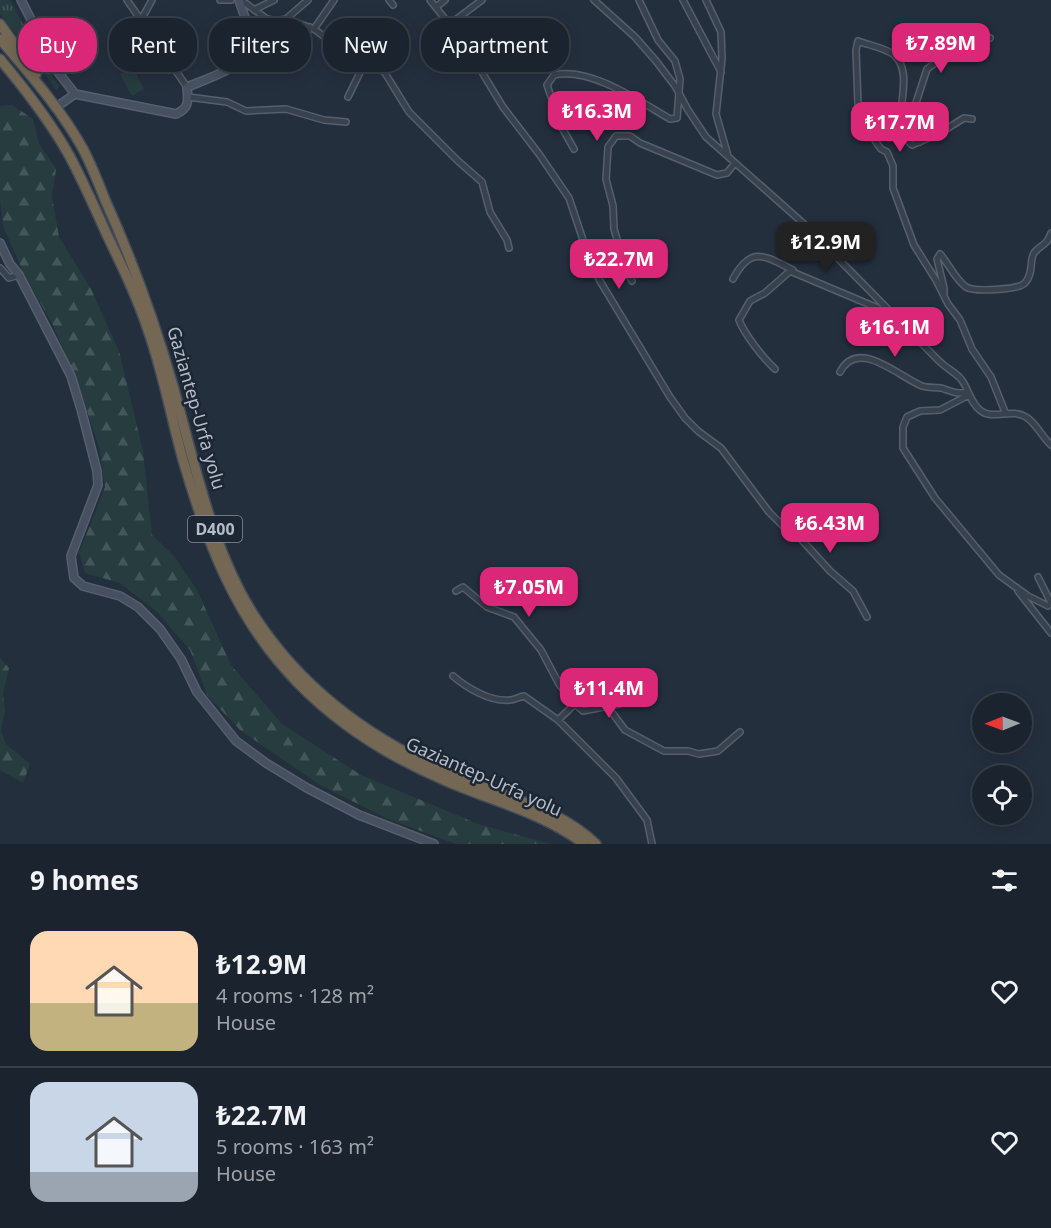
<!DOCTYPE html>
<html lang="en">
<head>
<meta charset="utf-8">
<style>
	:root { --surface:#1b232e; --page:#242b36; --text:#f1f3f6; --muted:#a0a4aa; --line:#39404a; --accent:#db2777 }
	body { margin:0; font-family:"Noto Sans",sans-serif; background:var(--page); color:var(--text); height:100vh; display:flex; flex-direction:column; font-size:22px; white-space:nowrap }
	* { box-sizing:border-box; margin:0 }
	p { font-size:20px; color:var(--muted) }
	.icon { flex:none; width:33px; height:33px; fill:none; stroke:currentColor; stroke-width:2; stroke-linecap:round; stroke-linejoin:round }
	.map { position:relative; height:844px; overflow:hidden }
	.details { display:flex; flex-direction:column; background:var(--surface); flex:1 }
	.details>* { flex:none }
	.top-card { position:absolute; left:18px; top:18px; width:600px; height:54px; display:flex; gap:12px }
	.needle { width:39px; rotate:269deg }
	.controls { position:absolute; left:972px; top:693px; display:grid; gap:12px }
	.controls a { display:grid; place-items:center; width:60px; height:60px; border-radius:50%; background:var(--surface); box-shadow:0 3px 15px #0003,0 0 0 2px var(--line); font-size:30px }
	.price { position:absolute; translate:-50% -51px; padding:0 14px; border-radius:12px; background:var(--accent); color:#fff; font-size:20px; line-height:39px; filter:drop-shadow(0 2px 3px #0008) }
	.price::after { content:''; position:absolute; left:50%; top:36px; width:18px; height:14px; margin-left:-9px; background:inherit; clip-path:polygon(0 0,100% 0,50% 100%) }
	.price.active { background:#222; color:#fff }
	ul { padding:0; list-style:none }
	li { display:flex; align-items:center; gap:18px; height:150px; padding:0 30px }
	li+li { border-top:2px solid var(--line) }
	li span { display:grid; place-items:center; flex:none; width:168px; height:120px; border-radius:18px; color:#555 }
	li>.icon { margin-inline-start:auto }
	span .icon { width:72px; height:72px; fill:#fffc; stroke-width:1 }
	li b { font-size:26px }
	h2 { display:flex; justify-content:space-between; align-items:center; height:72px; padding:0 30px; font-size:26px }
	.tag { padding:0 21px; border-radius:24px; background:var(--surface); box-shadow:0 3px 15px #0003,0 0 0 2px var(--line); font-size:21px; line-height:54px }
	.tag.active { background:var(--accent); color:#fff }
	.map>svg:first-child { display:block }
</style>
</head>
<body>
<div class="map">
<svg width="1051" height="844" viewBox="0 0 1051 844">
	<defs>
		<pattern id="grass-tufts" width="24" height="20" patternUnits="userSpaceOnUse" patternTransform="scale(1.5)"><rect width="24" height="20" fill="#263c3f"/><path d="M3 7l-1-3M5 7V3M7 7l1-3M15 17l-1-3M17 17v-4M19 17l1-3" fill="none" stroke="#435659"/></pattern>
		<pattern id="forest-firs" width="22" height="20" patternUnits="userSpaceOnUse" patternTransform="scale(1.5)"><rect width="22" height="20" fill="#263c3f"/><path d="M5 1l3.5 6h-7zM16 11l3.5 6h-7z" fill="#435659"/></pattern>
	</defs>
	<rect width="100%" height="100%" fill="#242f3e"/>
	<path fill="url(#grass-tufts)" d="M0,0H10L39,55L59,87L56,90L33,56L0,14Z"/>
	<path fill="url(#forest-firs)" d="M12,105L33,119L39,144L56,169L52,197L59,237L91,289L119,351L143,451L152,535L175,557L197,590L231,665L282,724L361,775L478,824L550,844H456L388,819L320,785L240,730L207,695L190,650L157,612L120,583L85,573L79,553L105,487L100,451L79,386L52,323L24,274L3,226L0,200V106Z
		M0,658L9,668L3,694L5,711L1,731L6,744L30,764L23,783L0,770Z"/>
	<path fill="#263c3f" d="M133,67L144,89L132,96L120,74Z"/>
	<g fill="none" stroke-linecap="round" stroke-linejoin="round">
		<defs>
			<path id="street" d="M127,0L187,87
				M220,0H231
				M241,0L267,19L276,21L286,19L314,29L338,47L353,52L367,58L385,73L409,112L458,161L482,182L490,212L507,240L509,248
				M389,0L393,5
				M430,0L473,54L477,64L503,107L539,154L569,198L587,252L600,281L670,397L685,418L698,431L721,448L769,512L791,534L800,538L830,571L853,591L867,617
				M594,0L635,37L656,61L675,86L688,110L706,137L804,224L939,361C946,368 955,372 961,379C969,389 970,403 981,411C993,420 1012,408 1026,417C1036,423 1042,437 1051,445
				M683,0L721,72
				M706,0L721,32L722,59L716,114L728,156
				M436,7L445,0
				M254,10L274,0
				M286,19L308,0
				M141,20L152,0
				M450,24L482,0
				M314,29L334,0
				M248,53L264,63H291L310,27
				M264,63L276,21
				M348,97L367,58
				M204,99L188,97L227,102L246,111L286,109L324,120L346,122
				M972,119L964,118L940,133L912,145C908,141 904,138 903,134C894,113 915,73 894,55C886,48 868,45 858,41L856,50L858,104L876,142L881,149L887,152L893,166V188L914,245L936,280L948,304L960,320L972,349L991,377L1005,412
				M920,142L911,130L909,124L927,69L942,58L946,51L941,37L945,33H978L990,38
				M574,149L561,126L547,85L554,75C591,67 639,101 670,119L677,118L680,79L675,61L658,40L639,0
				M0,268L9,278L19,275
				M733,279C751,245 765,256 793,270
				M632,281L626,269L614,229L613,206L606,179L608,147L616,136H630L640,143L717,175L727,173L735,163
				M944,293V288L937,259L940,254C949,264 955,279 966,287C974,292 1018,290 1025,283C1034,273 1029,261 1034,253C1041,244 1046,247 1051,233
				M775,369C763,358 745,335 739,320L750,301L765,293L790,271L892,314
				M840,372C858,337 899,377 922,386C928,388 934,387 941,388C951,391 957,395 968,392
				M969,395L940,410L920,411L907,417L903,427V448L935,498L999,575L1028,596L1048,606L1051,603L1038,577
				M456,591L463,587L487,607L514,617L541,650L559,684L575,704L583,711L620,704L625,696L627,687
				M1018,591L1051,633
				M453,676C467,688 490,702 510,700C514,700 519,697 524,696L558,720
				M575,704L558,720L616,778L647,820L652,844
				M608,707L625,730L664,751H688L699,754L712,752L718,751L740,732"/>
			<path id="secondary" d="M21,0L58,72L75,94
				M55,108L75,94L176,114C190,108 188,100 187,87C204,80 249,66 251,45C252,31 243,14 239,0
				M0,243L10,264L19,275L71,376L81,409L97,471L98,485L71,556L74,578L83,586L120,596L138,607L160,629L181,659L197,692L236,741L266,763L307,788L359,815L434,844"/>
			<path id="highway" d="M0,24L36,74
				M0,39C29,73 61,109 83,149C92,166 99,185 106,202C133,262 155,323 173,386C195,463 212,553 257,620C309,698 387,750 473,783C516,800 562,811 596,844
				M0,59C25,89 50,121 69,155C83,181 95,208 107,235C122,266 137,297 148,330C163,372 171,417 183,460C207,543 236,620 298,683C339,725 390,757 444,780C491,801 542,812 584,844"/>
		</defs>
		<use href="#street" stroke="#565f6c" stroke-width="8"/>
		<use href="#secondary" stroke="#565f6c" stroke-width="10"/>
		<use href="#highway" stroke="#434c59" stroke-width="12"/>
		<use href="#street" stroke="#38414e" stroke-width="5"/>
		<use href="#secondary" stroke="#465061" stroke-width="7"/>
		<use href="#highway" stroke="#746855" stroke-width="9"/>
	</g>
	<g text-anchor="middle" stroke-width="5" stroke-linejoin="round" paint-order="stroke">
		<rect fill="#1d2633" stroke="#878f9c" stroke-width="1.5" x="188" y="516" width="54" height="26" rx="4.5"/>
		<g font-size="16" font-weight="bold" fill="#b4bcc9">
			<text x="215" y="535">D400</text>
		</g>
		<g font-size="18" fill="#b4bcc9" stroke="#1d2633">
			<text transform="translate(196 408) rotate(74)" y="6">Gaziantep-Urfa yolu</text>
			<text transform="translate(484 777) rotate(24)" y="6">Gaziantep-Urfa yolu</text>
		</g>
	</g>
</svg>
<div class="controls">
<a><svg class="needle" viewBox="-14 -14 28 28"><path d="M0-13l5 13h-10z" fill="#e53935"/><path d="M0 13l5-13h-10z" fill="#a0a4aa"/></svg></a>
<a><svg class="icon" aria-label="locate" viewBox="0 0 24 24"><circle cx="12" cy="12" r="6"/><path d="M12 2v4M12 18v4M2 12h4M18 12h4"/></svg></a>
</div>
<b class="price" style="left:941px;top:74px">₺7.89M</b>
<b class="price" style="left:597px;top:142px">₺16.3M</b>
<b class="price" style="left:900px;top:153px">₺17.7M</b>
<b class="price active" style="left:826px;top:273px">₺12.9M</b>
<b class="price" style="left:619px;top:290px">₺22.7M</b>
<b class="price" style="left:895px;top:358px">₺16.1M</b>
<b class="price" style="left:830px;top:554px">₺6.43M</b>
<b class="price" style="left:529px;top:618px">₺7.05M</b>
<b class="price" style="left:609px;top:719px">₺11.4M</b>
<div class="top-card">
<a class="tag active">Buy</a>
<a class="tag">Rent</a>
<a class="tag">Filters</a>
<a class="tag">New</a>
<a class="tag">Apartment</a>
</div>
</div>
<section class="details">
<h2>9 homes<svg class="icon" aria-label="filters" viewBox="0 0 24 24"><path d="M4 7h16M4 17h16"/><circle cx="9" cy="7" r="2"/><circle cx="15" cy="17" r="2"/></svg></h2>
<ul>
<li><span style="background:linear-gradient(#ffd9b3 60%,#c2b280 0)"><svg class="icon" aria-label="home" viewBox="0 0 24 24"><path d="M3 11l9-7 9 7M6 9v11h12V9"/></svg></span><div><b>₺12.9M</b><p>4 rooms · 128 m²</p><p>House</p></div><svg class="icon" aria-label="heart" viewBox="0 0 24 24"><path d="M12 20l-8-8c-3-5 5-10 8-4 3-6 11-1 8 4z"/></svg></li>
<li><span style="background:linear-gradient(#c9d6e8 75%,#9aa5b1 0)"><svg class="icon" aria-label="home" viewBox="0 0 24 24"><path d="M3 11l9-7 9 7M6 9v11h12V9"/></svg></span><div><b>₺22.7M</b><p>5 rooms · 163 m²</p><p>House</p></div><svg class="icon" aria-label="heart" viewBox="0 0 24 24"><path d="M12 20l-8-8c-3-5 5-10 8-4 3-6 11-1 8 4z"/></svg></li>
</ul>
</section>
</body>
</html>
